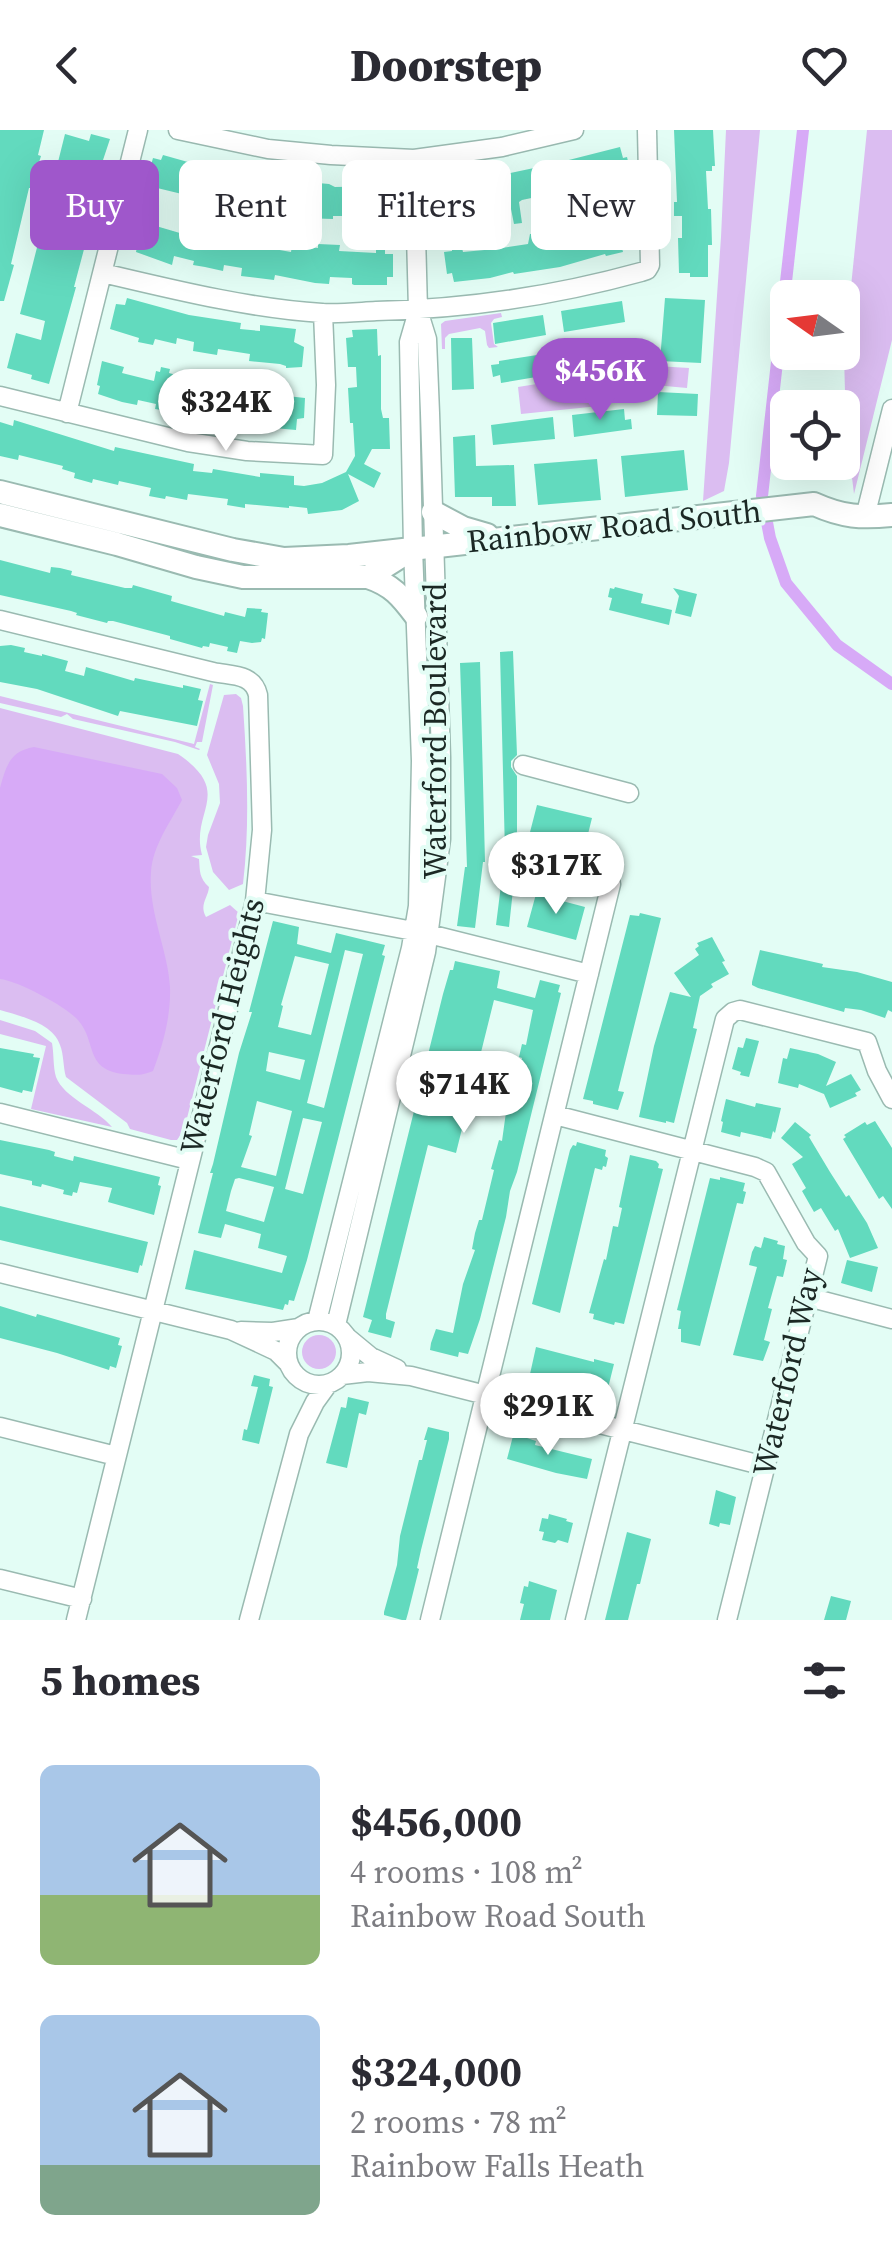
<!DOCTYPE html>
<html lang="en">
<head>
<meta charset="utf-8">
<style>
	:root { --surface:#fff; --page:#f2f2f3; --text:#2b2b33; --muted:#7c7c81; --accent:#9f57cb }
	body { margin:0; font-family:"Source Serif 4",serif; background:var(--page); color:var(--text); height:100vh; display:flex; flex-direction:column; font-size:38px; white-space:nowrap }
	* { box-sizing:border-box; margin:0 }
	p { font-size:32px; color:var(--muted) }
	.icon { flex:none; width:55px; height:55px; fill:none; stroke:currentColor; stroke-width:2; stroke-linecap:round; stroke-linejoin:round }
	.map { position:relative; height:1490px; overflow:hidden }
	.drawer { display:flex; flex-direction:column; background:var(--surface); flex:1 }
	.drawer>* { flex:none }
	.guide { position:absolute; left:30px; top:30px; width:832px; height:90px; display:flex; gap:20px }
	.needle { width:65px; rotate:284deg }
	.buttons { position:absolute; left:770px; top:150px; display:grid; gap:20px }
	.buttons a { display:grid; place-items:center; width:90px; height:90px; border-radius:15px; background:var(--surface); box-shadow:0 10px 40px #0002; font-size:50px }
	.price { position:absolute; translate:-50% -85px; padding:0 22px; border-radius:35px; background:#fff; color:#222; font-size:32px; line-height:65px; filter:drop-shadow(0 2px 5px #0008) }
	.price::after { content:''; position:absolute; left:50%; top:60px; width:30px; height:22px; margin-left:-15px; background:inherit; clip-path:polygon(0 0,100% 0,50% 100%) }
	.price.current { background:var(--accent); color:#fff }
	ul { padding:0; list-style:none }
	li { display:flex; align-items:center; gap:30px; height:250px; padding:0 40px }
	li span { display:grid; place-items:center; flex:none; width:280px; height:200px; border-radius:15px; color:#555 }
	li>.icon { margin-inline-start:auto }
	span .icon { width:120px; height:120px; fill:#fffc; stroke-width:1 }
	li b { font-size:42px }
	h2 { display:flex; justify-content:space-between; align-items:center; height:120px; padding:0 40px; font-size:42px }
	.chip { padding:0 35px; border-radius:15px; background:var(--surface); box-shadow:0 10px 40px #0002; font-size:35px; line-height:90px }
	.chip.current { background:var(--accent); color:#fff }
	header { display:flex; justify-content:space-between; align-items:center; height:130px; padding:0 40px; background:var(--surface); font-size:45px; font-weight:800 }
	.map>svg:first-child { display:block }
</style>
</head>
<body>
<header><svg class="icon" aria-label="back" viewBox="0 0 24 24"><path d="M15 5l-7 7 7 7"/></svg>Doorstep<svg class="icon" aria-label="heart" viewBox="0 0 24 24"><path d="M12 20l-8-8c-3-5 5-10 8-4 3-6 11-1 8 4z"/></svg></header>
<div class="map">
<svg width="892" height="1490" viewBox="0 0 892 1490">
	<rect width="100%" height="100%" fill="#e3fdf5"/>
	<path fill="#dbbdf1" d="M726,0H760L729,333L724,361L703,371L721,107Z
		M867,0H892V210L854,364L846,298L844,225Z
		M501,183L502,187L494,189L491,193L494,214L498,217L489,218L487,215L485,201L480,198L449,204L445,208V219H442L441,194L445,191Z
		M656,236L689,238L687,258L654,255Z
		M593,245V258L599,276L521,284L518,257Z
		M210,554L213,555L202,612H197L195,617L200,619L199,620L175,612L73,589L67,584L61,587L0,573V566L194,614Z
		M236,564L241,568L243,576C247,635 250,695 243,754L229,760L213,742L206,717L208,705L220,673L219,654L207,625L224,565Z
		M0,578L178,624C235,663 190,681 202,725L191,726L199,729C200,741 199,748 209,757C208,768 199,775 206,787L230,775L239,783L184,1000L177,1010H171L130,999L127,993L66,947C63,937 64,925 60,915C53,893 20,886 0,880Z
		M0,890L35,901L52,913C54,924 53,937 56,947C64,968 97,979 112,997L31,979L46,916L0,904Z
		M302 1222a17 17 0 1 1 34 0a17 17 0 1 1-34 0Z"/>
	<path fill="#d7aaf7" d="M34,617L162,644L177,658L182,670C170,693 153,715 151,742C148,782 168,820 170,857C171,886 163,915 153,941C141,946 135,945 123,944C83,939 98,910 76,888C63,875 18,851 0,849V658C6,636 10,621 34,617Z"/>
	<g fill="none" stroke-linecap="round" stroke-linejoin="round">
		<path stroke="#d7aaf7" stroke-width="12" d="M803,0L762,366L770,408L786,453L837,515L892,554"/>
	</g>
	<path fill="#62dabe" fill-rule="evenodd" d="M0,0H44L38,25L41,26L31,58H29L11,134L14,135L4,171H0Z
		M674,0H713L715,36H712V41H706L708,79H711L712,115H708V147H690V143H679L678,108H682V86H674V72H677Z
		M65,4L89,11L91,4L110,9L101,36V40H103L100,59L74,157H76L49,254L31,249L32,245L7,238L16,203L41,210L45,191L20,184L53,55L78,61L82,43L57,36Z
		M620,17L623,28L627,27L632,48L556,66L555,63L522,70L519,72L522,93L514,94L510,74L466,80L467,84L447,87L443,61L449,60L448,53L479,49L481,58L499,56L498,50L506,49V44L534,38L536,47L555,43L553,34Z
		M163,25L195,34L193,42L213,47L215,38L245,44L244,49L298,51L297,58L317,60L318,53L329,54L335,57L384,56V63L390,64V87H382L381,93L372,92V86H333V89L302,88L298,89V93L288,92L289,88L282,87L283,79L249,74L241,76L187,62L186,65L153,57V54L146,52L153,28L161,30Z
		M624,89L629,112L621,114L623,122L606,126L605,124L560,137L514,144L513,142L490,148L454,152L452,143L447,144L444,122L452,121V119L462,118L463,122L495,119L528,114L530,104L539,103L540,107L547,106L579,100V97L588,95L589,98L598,97Z
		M139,91L190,106L191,102L198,101L212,104L211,108L291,122L292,115L318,118V114L340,115L339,121L376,123V118H385V124H393V147H387V155H354L352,154V148L330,147L329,154L315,153L275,145L274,150L241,146L242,138L224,135L223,141L205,137L193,135L194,131L174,126L172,135L136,122L138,112L134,111Z
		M127,168L189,185L241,193L240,199L260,201V195L296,199L294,212L304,217L302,237L286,238V236L280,234L249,231L250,224L218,219L217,225L193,221L194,212L177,208L176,214L155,209L153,215L138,212L139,208L110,199L116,174L125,175Z
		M665,168L705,170L701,233L660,231Z
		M622,171L625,192L564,202L561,181Z
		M543,185L546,205L495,214L493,193Z
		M377,199L378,226L381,225V279L383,288H389L390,319H372L364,334L381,343L374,358L348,344L359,371L342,380L308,384L307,378L289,376V378L245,374V378L227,375L228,369L188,364L187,370L166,366L165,369L149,366L151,358L119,351L118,355L93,349L92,353L74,348L75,343L62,339L63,336L19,325L18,330L0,326V292L13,296L14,290L114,321L115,317L194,334L193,341L212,343L213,339L260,347V343L294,346V355L304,356L322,353L346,342L355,326L353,293H350L348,258L357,257L356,237H348L346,208L353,207L352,200Z
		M451,208H472L474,259L452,260Z
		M628,211L632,231L571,241L568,220Z
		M550,223L554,244L501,253L500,245L493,247L491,235L499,234V231Z
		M102,231L124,237L122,243L154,251L156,241L160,242L161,237L170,239L169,243L176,245L175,250L204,256L247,258L252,260V265L287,270V266L305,268L304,288L297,289L296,300L274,298L273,301L257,299V296L155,279L156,274L138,270L137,275L122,272L98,264L100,256L97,255Z
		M658,262L698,264L697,286L657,285Z
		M624,279L625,290L631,289L632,299L574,307L572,285Z
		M553,287L555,309L493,315L491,295Z
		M475,305L476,336L514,335L516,376H492V367H455L453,307Z
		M684,320L688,360L625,367L621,326Z
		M597,329L601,370L538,375L534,334Z
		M0,430L50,443L51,437L60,438L72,441L71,445L125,458H132L133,455L172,466L171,471L224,486L225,482L245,487L247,478L262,479L261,482L268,483L265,509L262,508L261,512L252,513L240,511L237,523L227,521L228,517L210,513L209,517L203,516L202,518L170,509V506L113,491H108L107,493L76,485L77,483L71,481L0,465Z
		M615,457L643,464L641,473L672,480L669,495L609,480L612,468L608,467L610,458L614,459Z
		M673,458L697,464L691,487L675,483L679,466Z
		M11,515L25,518L24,522L42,526V524L68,531L65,541L84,546L86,537L134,551L135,548L183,558V555L201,559L198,570L203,571L197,596L120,581L118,586L37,559L0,552V516Z
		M513,521L517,625L511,631V637L517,646V700L516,721L511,729L515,741L509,797L496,795L505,723L500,522Z
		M480,532L485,732H483L475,798L457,796L465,737H467L460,533Z
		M537,675L592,688L584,720L529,706Z
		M536,764L585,777L576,810L527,797Z
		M640,783L661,788L618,961L624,962L618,980L593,974V971L583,969L630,785L639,786Z
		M273,791L299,797L297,814L331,823L336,803L385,815L382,825L385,826L307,1130L294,1171L289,1170L288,1175L285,1174L283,1180L185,1159L194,1120L282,1143L287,1126L258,1118L261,1104L225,1094L221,1108L198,1103L213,1043H210L213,1034L239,923L252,882H249ZM345,820L363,824L324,978L307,973ZM295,826L329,834L311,905L278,897L283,876L281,875ZM269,922L305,930L300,950L266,941ZM257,971L292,981L276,1046L241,1037L252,1006L249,1005ZM303,988L322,992L303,1064L285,1059ZM239,1048L274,1057L264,1092L226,1081L231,1061L235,1049Z
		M712,807L725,831L722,832L729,844L711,854L713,857L700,866L693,898L697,899L674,993L666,991V993L639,987L654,916L670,862L691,867L674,843L699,825L695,819L699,816L697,813Z
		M760,820L823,834L822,837L857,842L892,852V882L888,880L885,888L861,880L845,878L844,882L758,858L752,855V852Z
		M455,831L500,841L497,858L535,868L540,850L560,855L558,862L561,863L517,1042L510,1061L506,1087L480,1189L468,1224L459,1222L458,1227L430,1220L431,1213L436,1199L453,1203L463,1154L475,1120L472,1119L475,1103L479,1090H482L494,1040L491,1039L499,1010L502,1011L507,975L517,950L522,928L519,927L522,914L526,915L533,880L494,870L456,1023L428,1015L386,1184V1189L395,1192L391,1208L368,1202L372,1190L363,1187L443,864L450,840H453Z
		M746,908L759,911L749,947L740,945L741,942L732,939L738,917L743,918Z
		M0,918L34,924L33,927L40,928L32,962L23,960L22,963L0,957Z
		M790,918L818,924L836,932L826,956L851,944L861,960L855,963L857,966L830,978L824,964L799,954L798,958L778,953L783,928L787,929Z
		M726,969L755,977L756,973L781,978L775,1003L773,1001L771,1009L741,1002L740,1007L721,1002L723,992L721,991Z
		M875,991L892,1018V1079L883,1066L879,1069L843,1009L846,1007L844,1005L865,992L867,995Z
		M795,992L811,1005L809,1007L830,1042L846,1067L849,1065L867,1093L878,1118L850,1128L838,1099L835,1101L821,1078L814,1082L802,1061L806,1058L792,1034L803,1027L781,1008Z
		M0,1010L49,1020L55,1022L54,1026L73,1031L74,1026L160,1047L158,1055L161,1056L154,1085L108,1072L112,1058L80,1052L77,1063L73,1062L72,1066L63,1064L64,1060L42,1054L41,1057L32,1055V1051L0,1044Z
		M577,1012L606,1020L605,1026L608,1028L606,1037L603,1036L602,1040L595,1038L560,1183L532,1174L570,1020L573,1015L576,1016Z
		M630,1025L656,1031L659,1034L658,1038L663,1039L624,1194L615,1192L614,1195L593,1189L594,1184L589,1183L604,1129L606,1130L613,1096L618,1097L622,1078L619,1077Z
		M720,1047L745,1053L743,1061L746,1062L743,1074L737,1073L700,1216L681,1212V1199H678L681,1181L677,1180L710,1048L720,1050Z
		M0,1076L148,1112L142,1136L140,1135L138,1143L0,1110Z
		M764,1107L778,1111L777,1114L785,1116L783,1129L787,1130L783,1147L777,1146L768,1178L772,1179L764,1210L770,1212L763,1231L733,1225L757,1137L749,1135L752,1122L755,1116L761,1118Z
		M847,1130L878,1137L872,1162L841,1153Z
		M0,1176L36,1187L37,1184L51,1188L120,1208L118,1215L122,1216L116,1238L110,1236L109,1240L57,1223L0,1208Z
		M536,1217L594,1232V1229L614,1234L608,1258L580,1252L579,1256L530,1244Z
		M254,1245L270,1249L269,1256L273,1257L259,1314L242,1310L244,1299L247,1300L258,1257L251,1256Z
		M348,1267L369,1272L366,1285L359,1283L347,1338L326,1333L341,1277L346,1278Z
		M428,1297L449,1302V1309L421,1420L417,1438L419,1439L408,1483L406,1490H402L384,1485V1482L397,1435L400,1406L419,1330H422L427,1310H424Z
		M518,1305L536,1311L535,1315L592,1329L587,1349L556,1343L507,1329L513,1306L518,1307Z
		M716,1360L736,1367L730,1395L720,1393L719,1397L709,1394Z
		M549,1384L567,1389L566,1391L573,1393L568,1413L558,1410L555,1413L542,1410L544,1402L539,1401L542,1388L548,1389Z
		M627,1402L651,1409L640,1454H637L628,1490H605Z
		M529,1451L557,1460L550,1490H520L524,1474L520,1473L524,1456L528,1457Z
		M831,1466L851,1471L846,1490H824Z"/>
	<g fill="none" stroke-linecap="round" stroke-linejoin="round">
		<defs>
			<path id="minor" d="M178,0L268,19L331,25L414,29L502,17L574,0
				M103,143C171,159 252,179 322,183C340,184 358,182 376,181C466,179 554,166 641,142L647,140L650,135L647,0
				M0,266L188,312L247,321L323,325L326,255L323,183
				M67,283L138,0
				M865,387L892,279
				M0,490L213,542C231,546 253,543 258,565L262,700L255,771L76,1490
				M523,635L629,663
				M255,771L429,804L589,844
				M0,983L189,1030
				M555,985L755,1037L766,1042L806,1113L818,1126L727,1490
				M0,1143L231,1200L276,1221L288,1233
				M808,1167L892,1189
				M317,1191L411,818L418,776L421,631L413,418L409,212L418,181
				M287 1223a32 32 0 1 1 64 0a32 32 0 1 1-64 0Z
				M336,1195L426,822L441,709V627L430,283L427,209L418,180L414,29
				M241,1201L273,1202L299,1198
				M348,1208L371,1227L397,1239
				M342,1245L368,1242L411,1246L765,1336
				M0,1297L116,1326
				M0,1449L82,1469
				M249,1490L299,1304L315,1272L328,1254
				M430,1490L611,754L523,731
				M575,1490L725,889L733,882L740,880L867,912L877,941L892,969"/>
			<path id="major" d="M0,362L233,420L284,429L349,426L814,374C843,387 861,388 892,385
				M433,382L463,398L487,405
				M0,385L117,414L196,437L243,447H368L406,423
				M368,447C392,455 401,466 416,486"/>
		</defs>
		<use href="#minor" stroke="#9abab1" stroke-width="21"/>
		<use href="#major" stroke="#9abab1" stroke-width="26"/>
		<use href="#minor" stroke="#fff" stroke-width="18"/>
		<use href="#major" stroke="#fff" stroke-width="22"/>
	</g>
	<g text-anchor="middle" stroke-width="8" stroke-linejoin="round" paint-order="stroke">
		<g font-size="32" fill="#1b2824" stroke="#e3fdf5">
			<text transform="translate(614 396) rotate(-6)" y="11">Rainbow Road South</text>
			<text transform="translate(435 601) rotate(-90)" y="11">Waterford Boulevard</text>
			<text transform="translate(222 896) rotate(-76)" y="11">Waterford Heights</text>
			<text transform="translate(787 1242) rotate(-77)" y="11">Waterford Way</text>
		</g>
	</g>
</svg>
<div class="buttons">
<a><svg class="needle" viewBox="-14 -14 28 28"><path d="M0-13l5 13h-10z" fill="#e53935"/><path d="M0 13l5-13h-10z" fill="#7c7c81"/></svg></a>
<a><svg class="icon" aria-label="locate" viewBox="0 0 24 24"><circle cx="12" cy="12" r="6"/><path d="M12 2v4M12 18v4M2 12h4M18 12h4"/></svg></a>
</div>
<b class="price current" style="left:600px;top:293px">$456K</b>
<b class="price" style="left:226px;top:324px">$324K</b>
<b class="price" style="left:556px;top:787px">$317K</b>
<b class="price" style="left:464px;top:1006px">$714K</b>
<b class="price" style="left:548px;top:1328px">$291K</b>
<div class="guide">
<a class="chip current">Buy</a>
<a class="chip">Rent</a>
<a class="chip">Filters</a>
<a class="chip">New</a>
</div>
</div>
<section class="drawer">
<h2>5 homes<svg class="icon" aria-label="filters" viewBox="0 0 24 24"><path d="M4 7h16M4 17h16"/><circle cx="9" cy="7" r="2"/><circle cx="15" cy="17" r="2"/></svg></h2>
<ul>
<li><span style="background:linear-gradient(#a9c7e8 65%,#8fb573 0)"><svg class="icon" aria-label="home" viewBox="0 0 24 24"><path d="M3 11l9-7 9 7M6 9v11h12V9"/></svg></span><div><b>$456,000</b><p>4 rooms · 108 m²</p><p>Rainbow Road South</p></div></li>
<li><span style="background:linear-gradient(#a9c7e8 75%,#7fa58c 0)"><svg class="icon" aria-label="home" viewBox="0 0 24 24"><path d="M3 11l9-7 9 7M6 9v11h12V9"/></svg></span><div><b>$324,000</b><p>2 rooms · 78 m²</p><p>Rainbow Falls Heath</p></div></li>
</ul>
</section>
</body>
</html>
